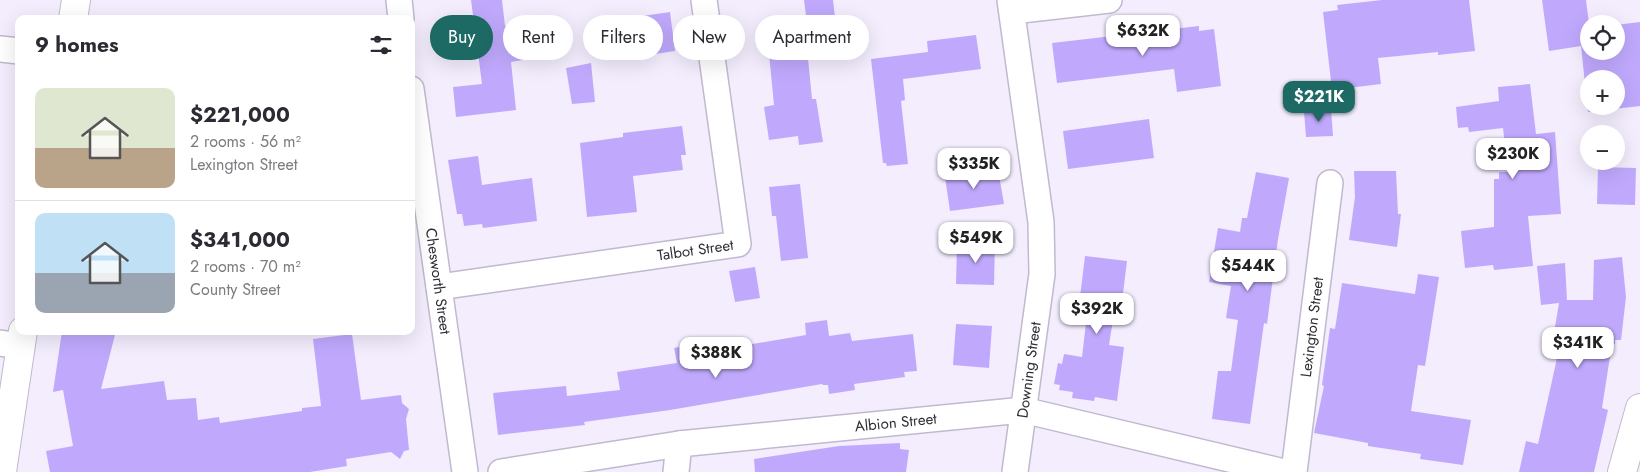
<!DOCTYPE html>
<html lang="en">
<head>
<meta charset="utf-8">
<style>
	:root { --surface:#fff; --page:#f2f2f3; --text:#2b2b33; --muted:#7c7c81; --line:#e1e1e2; --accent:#1d6964 }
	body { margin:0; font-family:Jost,sans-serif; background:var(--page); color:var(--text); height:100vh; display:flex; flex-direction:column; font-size:19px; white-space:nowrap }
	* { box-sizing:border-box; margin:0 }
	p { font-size:16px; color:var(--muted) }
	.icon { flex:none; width:28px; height:28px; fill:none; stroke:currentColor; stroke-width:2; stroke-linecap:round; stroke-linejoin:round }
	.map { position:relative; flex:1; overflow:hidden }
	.drawer { position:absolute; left:15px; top:15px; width:400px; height:320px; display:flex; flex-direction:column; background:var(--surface); border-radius:10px; box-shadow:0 5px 20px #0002 }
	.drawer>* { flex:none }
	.hud { position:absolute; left:430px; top:15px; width:475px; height:45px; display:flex; gap:10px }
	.controls { position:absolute; left:1580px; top:15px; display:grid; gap:10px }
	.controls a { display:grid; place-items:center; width:45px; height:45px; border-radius:50%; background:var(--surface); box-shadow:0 5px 20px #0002; font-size:25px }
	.price { position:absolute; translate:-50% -42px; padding:0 11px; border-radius:10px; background:#fff; color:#222; font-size:16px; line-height:32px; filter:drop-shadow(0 1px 2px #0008) }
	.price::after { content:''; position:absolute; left:50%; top:30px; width:15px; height:11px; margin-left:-8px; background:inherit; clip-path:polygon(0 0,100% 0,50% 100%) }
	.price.selected { background:var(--accent); color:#fff }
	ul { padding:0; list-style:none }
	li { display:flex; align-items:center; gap:15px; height:125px; padding:0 20px }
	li+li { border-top:1px solid var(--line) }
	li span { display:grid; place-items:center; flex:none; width:140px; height:100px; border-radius:10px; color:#555 }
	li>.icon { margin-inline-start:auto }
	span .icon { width:60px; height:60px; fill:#fffc; stroke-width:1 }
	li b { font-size:21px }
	h2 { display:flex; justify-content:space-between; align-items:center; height:60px; padding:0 20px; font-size:21px }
	.pill { padding:0 18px; border-radius:22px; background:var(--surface); box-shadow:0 5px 20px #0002; font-size:18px; line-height:45px }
	.pill.selected { background:var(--accent); color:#fff }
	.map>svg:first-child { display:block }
</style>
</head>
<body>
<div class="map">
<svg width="1640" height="472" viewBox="0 0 1640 472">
	<rect width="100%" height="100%" fill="#f3edfe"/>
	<path fill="#c0a9fd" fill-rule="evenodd" d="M471,0H502L505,26L523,24L528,59L511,62L516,110L456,117L453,87L482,84Z
		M804,0H833L837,35L809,39Z
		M1382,0H1469L1475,51L1438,55V52L1378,58L1381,84L1332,90L1323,12L1338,10L1337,5Z
		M1542,0H1586L1589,24V51H1616V25L1640,22V106L1588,112L1581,46L1549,51ZM1589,79H1616V106H1589Z
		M670,12L675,51L635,57L629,18Z
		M1199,26V31L1214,29L1221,86L1177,92L1174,69L1057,83L1052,43Z
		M976,35L981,69L903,79L905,100L901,101L908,164L887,166L886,163H883L871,59L928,52L927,41Z
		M806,38L812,99H816L823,142L799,145L798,136L769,140L764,107L774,105L768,43Z
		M591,63L595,102L572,104L566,68Z
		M1530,84L1536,134L1555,132L1561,214L1528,216L1533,266L1494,270L1493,265L1465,268L1461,231L1494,227V179H1499V172H1508L1503,128L1469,132L1468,127L1458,128L1456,107L1499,101L1498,87Z
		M1331,109L1333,136L1306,137L1304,111Z
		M1149,119L1154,158L1068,169L1063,131Z
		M682,126L686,155H681L683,170L633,176L637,212L587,217L580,143L623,137V133Z
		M478,156L482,185L532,178L537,221L483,228L482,224L464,226L462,214H457L448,160Z
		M1598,167L1636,168L1635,205L1597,204Z
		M998,169L1004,204L950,211L945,177Z
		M1354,171H1396L1398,214H1401L1397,247L1349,240L1355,197Z
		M1256,172L1289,178L1278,239L1267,324L1264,323L1250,424L1212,419L1218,371H1231L1238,320L1226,318L1231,286L1209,282L1218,228L1240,232L1242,218H1247Z
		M800,184L808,258L781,261L776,216H772L769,187Z
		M957,243H995L994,285L956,284Z
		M1085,256L1127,261L1122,302L1116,301L1109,345L1124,347L1117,401L1095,397L1094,401L1072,398L1073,392L1059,390L1060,385L1054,384L1058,363L1062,364L1064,354L1082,357L1089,298L1080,297Z
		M1622,257L1626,297L1621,340H1615V344H1612L1602,408L1608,410L1594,472H1519L1526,441L1538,444L1557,358L1550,357L1559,303L1541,305L1537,266L1565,263L1567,300H1593L1594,260Z
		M755,267L760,298L735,302L729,271Z
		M1418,274L1439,277L1425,366L1418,365L1411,411L1471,420L1463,465L1420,459L1421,454L1368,446V443L1314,433L1324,386L1322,385L1330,328L1335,329L1342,283L1415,294Z
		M827,320L829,336L850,333L852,341L913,334L917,371L904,372L905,377L854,384L855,390L829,394L828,385H823L822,384L670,410L584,422L585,425L498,435L493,393L566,386L567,396L620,390L617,372L677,363L674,348L695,344L697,356L741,349V346L806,335L805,323Z
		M956,324L992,326L989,368L953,365Z
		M62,331H116L101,389L164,381L167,400L196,398L198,420L219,417L220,423L302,411V408L321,406L313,339L352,334L361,400L401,395L402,403L409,409L406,419L409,450L404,451L400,459L391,452L346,459L347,466L310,472H50L46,451L73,446L63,390L53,392Z
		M900,443V449L909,450L906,472H755L754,459L839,446Z"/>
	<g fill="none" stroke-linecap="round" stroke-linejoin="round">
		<defs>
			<g id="street">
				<path d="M399,0L401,19"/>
				<path d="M1010,0L1041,222L1042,274L1015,472"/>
				<path d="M1012,11L1109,0"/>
				<path d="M0,49L19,51"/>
				<path id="s1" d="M411,89L465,472"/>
				<path id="s2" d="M439,287L738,244L704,0"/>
				<path d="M0,343L21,346"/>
				<path id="s3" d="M501,472L679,444L1023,410L1284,472"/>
				<path d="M676,472L679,444"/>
				<path id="s4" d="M1294,472L1330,183"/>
			</g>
			<path id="secondary" d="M73,19L76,0
				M2,472L23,331
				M1622,472L1640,408"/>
		</defs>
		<use href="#street" stroke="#c1b9ce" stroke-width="28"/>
		<use href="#secondary" stroke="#c1b9ce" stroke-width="30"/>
		<use href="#street" stroke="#fff" stroke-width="25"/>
		<use href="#secondary" stroke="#fff" stroke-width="28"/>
	</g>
	<g text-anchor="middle" stroke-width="5" stroke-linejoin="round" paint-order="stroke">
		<g font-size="15" fill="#302d35" stroke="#fff">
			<text dy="5" stroke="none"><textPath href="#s2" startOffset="259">Talbot Street</textPath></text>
			<text dy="5" stroke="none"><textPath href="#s1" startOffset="194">Chesworth Street</textPath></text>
			<text dy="5" stroke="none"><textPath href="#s4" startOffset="146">Lexington Street</textPath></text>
			<text transform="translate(1029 370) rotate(-82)" y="5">Downing Street</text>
			<text dy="5" stroke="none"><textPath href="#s3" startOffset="398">Albion Street</textPath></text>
		</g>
	</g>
</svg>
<div class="controls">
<a><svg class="icon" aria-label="locate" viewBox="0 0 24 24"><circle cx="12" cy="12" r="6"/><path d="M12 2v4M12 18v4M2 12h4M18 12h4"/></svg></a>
<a>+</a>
<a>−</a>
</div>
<b class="price" style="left:1143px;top:57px">$632K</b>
<b class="price selected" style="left:1319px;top:123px">$221K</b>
<b class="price" style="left:1513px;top:180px">$230K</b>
<b class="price" style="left:974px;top:190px">$335K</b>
<b class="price" style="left:976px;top:264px">$549K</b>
<b class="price" style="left:1248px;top:292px">$544K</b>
<b class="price" style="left:1097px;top:335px">$392K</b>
<b class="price" style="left:1578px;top:369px">$341K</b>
<b class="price" style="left:716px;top:379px">$388K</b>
<div class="hud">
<a class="pill selected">Buy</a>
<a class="pill">Rent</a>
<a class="pill">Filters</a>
<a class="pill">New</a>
<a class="pill">Apartment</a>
</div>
<section class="drawer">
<h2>9 homes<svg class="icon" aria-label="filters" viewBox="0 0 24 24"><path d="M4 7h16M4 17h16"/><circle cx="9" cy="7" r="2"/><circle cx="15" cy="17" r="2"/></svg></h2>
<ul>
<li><span style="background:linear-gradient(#dfe7d0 60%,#b9a48a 0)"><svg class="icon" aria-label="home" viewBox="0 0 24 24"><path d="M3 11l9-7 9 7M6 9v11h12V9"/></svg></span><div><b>$221,000</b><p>2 rooms · 56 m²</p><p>Lexington Street</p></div></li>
<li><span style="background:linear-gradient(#bfe0f5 60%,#9aa5b1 0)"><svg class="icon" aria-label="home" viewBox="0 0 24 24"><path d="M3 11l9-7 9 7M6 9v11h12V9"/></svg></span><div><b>$341,000</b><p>2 rooms · 70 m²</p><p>County Street</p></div></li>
</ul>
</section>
</div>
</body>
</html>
